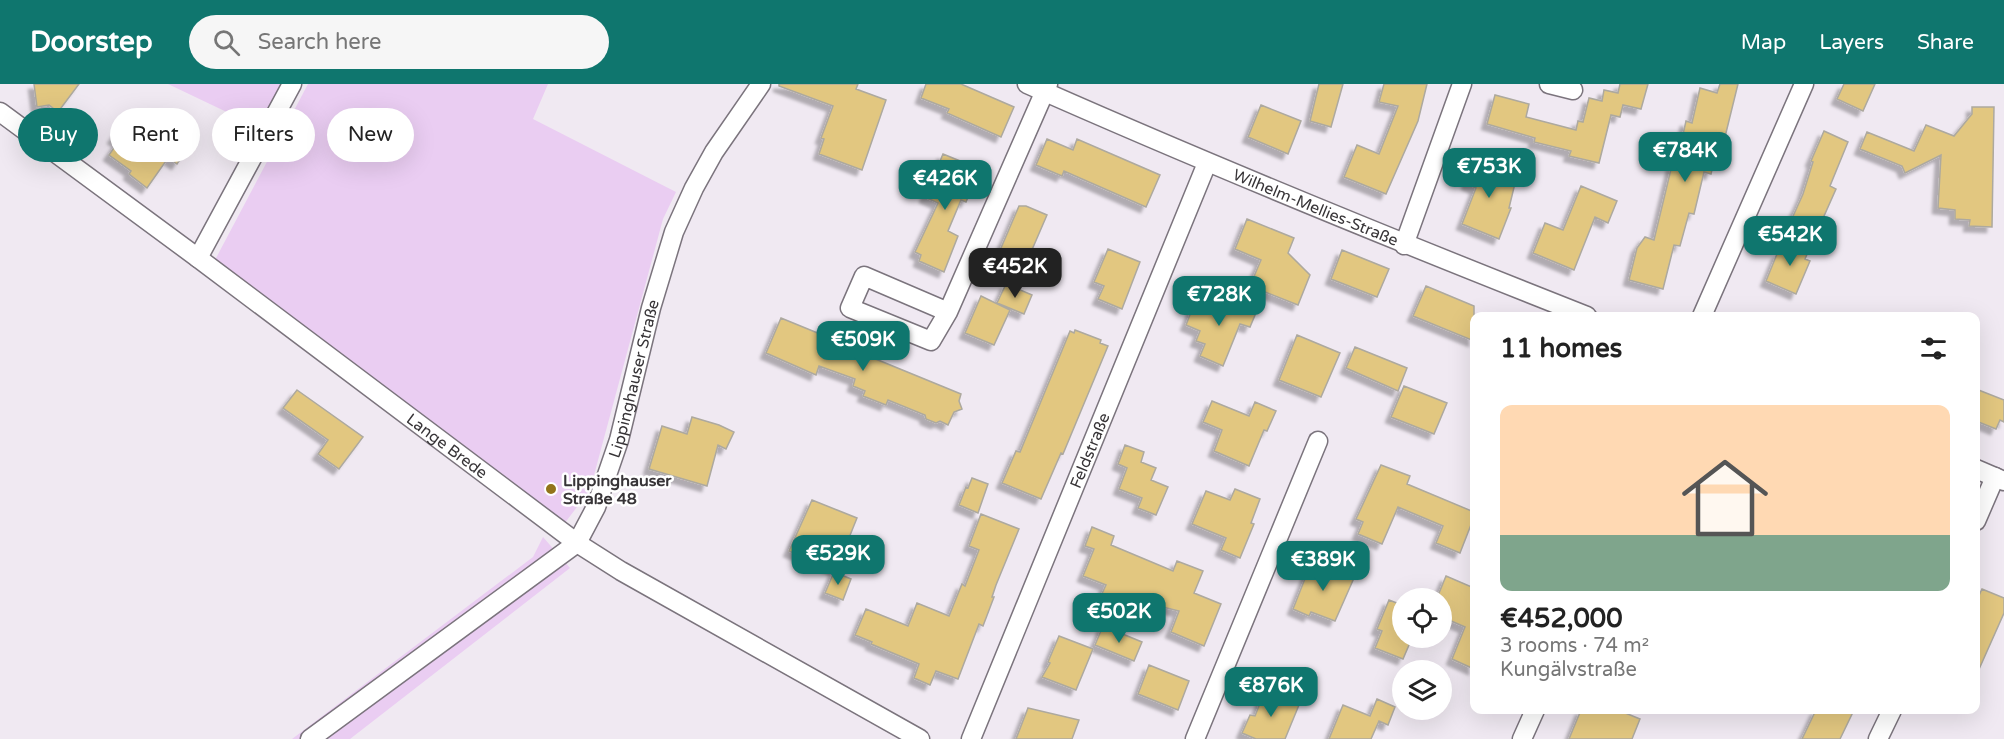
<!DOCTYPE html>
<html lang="en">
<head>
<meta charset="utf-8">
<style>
	:root { --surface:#fff; --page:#f6f6f6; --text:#222; --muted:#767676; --accent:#0f766e }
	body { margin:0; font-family:"Varela Round",sans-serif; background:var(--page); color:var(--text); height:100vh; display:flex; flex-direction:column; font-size:22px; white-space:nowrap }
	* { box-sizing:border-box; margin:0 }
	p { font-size:20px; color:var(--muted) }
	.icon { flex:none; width:33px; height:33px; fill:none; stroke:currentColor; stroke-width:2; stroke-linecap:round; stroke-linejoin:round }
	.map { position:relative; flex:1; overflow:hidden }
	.panel { position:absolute; left:1470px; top:228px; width:510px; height:402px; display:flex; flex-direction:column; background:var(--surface); border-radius:12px; box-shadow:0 6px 24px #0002 }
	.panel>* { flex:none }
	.guide { position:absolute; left:18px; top:24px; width:570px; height:54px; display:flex; gap:12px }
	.buttons { position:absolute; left:1392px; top:504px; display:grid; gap:12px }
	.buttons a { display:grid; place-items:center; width:60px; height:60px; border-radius:50%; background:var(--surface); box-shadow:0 6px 24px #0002; font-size:30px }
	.price { position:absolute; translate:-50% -51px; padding:0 14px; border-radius:12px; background:var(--accent); color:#fff; font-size:20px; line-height:39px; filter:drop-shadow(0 2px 3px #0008) }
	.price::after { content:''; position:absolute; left:50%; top:36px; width:18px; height:14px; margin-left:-9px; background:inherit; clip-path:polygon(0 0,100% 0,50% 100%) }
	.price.current { background:#222; color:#fff }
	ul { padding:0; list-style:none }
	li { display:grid; align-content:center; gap:12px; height:318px; padding:0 30px }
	li span { display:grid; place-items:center; height:186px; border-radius:12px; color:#555 }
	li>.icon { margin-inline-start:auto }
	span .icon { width:108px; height:108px; fill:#fffc; stroke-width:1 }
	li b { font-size:26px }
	h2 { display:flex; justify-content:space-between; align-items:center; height:72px; padding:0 30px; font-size:26px }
	.chip { padding:0 21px; border-radius:27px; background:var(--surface); box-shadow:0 6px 24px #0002; font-size:21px; line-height:54px }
	.chip.current { background:var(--accent); color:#fff }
	header { display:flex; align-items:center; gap:36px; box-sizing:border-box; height:84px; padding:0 30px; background:var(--accent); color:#fff }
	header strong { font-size:28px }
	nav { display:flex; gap:33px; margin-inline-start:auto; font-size:21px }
	.search { width:420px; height:54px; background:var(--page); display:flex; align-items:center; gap:15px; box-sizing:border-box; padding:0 21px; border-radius:33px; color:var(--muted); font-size:22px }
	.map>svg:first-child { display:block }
</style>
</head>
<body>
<header>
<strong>Doorstep</strong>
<div class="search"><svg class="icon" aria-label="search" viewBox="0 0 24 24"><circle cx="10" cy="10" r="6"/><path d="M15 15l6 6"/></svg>Search here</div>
<nav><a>Map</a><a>Layers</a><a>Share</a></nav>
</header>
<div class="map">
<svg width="2004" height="655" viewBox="0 0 2004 655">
	<defs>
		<filter id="shadow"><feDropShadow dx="-5.5" dy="5.5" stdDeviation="1.5" flood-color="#0004"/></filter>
	</defs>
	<rect width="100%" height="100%" fill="#f0e9f2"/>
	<path fill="#eacdf2" d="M168,0H283L260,44Z
		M308,0H548L533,35L676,108L663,135L590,406L564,440L215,176Z
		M543,453L570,484L350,655H292L533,473Z"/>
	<path fill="#e2c780" stroke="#ada99f" stroke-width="1.5" filter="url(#shadow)" d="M34,0H79L58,28L49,21L37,23Z
		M779,0H858L856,5L886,16L862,86L819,70L824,55L821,54L833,22L779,2Z
		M926,0H961L1014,23L1001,53L947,29L949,25L921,14Z
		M1319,0H1343L1331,43L1310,37Z
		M1384,0H1427L1418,37L1386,110L1344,93L1357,61L1379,70L1398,22L1379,18Z
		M1620,0H1648L1641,25L1623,21L1620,33L1611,31L1599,79L1569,72L1571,67L1534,58L1535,54L1487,40L1495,11L1529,20L1526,33L1576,46L1578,37L1583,38L1589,14L1602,17L1604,6L1618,9Z
		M1720,0H1738L1723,61L1718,60L1711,90L1704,88L1694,130L1689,129L1680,162L1674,161L1663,205L1629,196L1637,164L1645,153L1654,156L1672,81L1676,82L1686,37L1692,39L1700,4L1717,9Z
		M1844,0H1875L1863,27L1837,15Z
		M1261,21L1301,37L1288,70L1248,53Z
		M1972,23H1994L1992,143L1969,142L1970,136L1955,135V126L1938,124L1941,71L1905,89L1902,82L1860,65L1867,48L1914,67L1926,41L1954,52L1972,30Z
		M133,36L166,61L171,54L187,65L177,80L168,74L147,104L129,90L131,87L109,71L118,58L113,54L122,41L127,44Z
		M1824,47L1848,58L1830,102L1836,105L1816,150L1790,139L1803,110L1813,78L1811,77Z
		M1047,55L1073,66L1077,55L1160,91L1146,123L1064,87L1062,92L1036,81Z
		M943,70L975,83L971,94L975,96L966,118L961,116L948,147L958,152L944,188L919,177L921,171L915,168L938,119L925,113Z
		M1473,77L1493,82L1492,85L1517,91L1509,124H1511L1499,155L1462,140L1476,104L1467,100Z
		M1581,102L1617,117L1608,139L1595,133L1574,186L1533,169L1545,139L1563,146Z
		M1019,122H1026L1047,131L1028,175L1001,164Z
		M1247,135L1294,154L1288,169L1310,191L1298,221L1250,202L1261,176L1235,165Z
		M1814,154L1805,175L1810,177L1796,210L1766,197L1777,170Z
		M1108,165L1140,178L1122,225L1098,215L1104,202L1094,198Z
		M1342,166L1389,185L1377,213L1331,195Z
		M1006,200L1032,211L1024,230L997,219Z
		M1426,202L1474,222V257L1413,232Z
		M981,212L1010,226L994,261L965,249Z
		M1197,213L1233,227L1237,216L1258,224L1250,243L1240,240L1223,282L1200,272L1205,260L1196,257L1200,247L1186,241Z
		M781,234L842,259L843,257L863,265L861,269L961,310L959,317L962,325L954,328L948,341L940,337L936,339L926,335L925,331L888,316L886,321L863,312L865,307L853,302L855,295L819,282L816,291L766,269Z
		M1075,246L1101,256L1100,259L1108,262L1063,370L1061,369L1041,415L1002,399L1016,367L1020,368L1070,247L1074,249Z
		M1297,251L1340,269L1321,313L1279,296Z
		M1355,263L1407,284L1398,307L1346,284Z
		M1404,302L1447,319L1434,350L1391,333Z
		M1976,305L2004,316V338L2000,336L1996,345L1976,337Z
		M297,306L363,353L339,385L318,370L328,356L283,324Z
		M1212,317L1249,332L1255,318L1276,327L1267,347L1264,346L1249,382L1214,367L1222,346L1203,338Z
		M692,333L719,341L734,348L726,365L718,361L707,402L649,385L662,342L687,350Z
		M1125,361L1144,368L1141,378L1156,384L1151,396L1168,403L1156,431L1138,424L1142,414L1119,405L1127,384L1118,380Z
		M1381,381L1410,392L1407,400L1474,428V433L1460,469L1436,459L1443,442L1398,423L1382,460L1358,450L1363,438L1356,435Z
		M972,394L988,400L978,429L959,421L966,403L968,404Z
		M1235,405L1260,415L1251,439L1254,440L1240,474L1221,466L1226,454L1192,440L1206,407L1230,416Z
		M812,416L857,434L836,486L789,467Z
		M981,430L1019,445L996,501L992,513H994L983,542L979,540L958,595L936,587L930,601L914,594L919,580L871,560L872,558L855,551L866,525L908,542L917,519L949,532L962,500L965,502L979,466L969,462Z
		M1092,443L1114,452L1111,461L1173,487L1177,477L1203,487L1194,509L1221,520L1204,562L1171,548L1179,527L1126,514L1123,523L1100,514L1106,501L1083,492L1094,465L1085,462Z
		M1312,477L1354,494L1335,537L1311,528L1309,532L1293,525Z
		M834,488L851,495L843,516L825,509Z
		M1446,492L1474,504V585L1452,575L1465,543L1442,533V514H1437Z
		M1982,505L2004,514V529L1976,592V518Z
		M1389,516L1402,521V554H1412L1403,575L1375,564L1382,547L1377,545Z
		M1103,542L1142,558L1134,577L1095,561Z
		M1059,552L1093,565L1076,606L1042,593L1050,579L1048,578Z
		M1149,581L1189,597L1178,626L1138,610Z
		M1265,607L1299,621L1285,655H1256L1242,649L1250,631L1255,632Z
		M1377,615L1395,623L1388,641L1379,637L1371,655H1329L1343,621L1370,632Z
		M1028,624L1079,636L1072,655H1016Z
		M1581,626H1618L1640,635L1632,655H1569Z
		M1816,626H1854L1840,655H1802Z"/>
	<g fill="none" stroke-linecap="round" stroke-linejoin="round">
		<defs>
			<g id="minor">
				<path id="s1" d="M1027,0C1212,82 1399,158 1587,232"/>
				<path d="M1549,0L1573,6"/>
				<path id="s2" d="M0,28L198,174L577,459L621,487L920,655"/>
				<path d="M1404,161L1462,0"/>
				<path d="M198,174L292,0"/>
				<path d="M948,228L864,192L850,224L931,257L948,228L1048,0"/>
				<path d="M1702,232L1804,0"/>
				<path d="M1976,385L2004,397"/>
				<path d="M1976,437L1995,393"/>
				<path id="s3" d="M310,655L577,459L596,423L619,356L651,224L674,148L694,104L714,68L761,0"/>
				<path id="s4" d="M971,655L1207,79"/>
				<path d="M1195,655L1318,357"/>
				<path d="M1522,655L1535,626"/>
				<path d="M1878,655L1892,626"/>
			</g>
		</defs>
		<use href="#minor" stroke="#7b747d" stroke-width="21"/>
		<use href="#minor" stroke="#fff" stroke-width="18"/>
	</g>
	<circle fill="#92741a" stroke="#fff" stroke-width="2" cx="551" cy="405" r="6"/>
	<g text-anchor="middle" stroke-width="5" stroke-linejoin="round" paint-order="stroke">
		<g font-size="16" fill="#373437" stroke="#fff">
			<text dy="6" stroke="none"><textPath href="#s1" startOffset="314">Wilhelm-Mellies-Straße</textPath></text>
			<text dy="6" stroke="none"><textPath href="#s3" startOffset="506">Lippinghauser Straße</textPath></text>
			<text dy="6" stroke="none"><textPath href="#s2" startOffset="558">Lange Brede</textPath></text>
			<text dy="6" stroke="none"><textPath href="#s4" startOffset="312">Feldstraße</textPath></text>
		</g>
		<g font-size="16" font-weight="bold" fill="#373437" stroke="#fff" text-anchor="start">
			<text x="563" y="402">Lippinghauser<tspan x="563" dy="18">Straße 48</tspan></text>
		</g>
	</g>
</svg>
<div class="buttons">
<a><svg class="icon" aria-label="locate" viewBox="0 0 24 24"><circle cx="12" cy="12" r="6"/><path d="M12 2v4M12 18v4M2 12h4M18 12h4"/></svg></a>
<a><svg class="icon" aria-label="layers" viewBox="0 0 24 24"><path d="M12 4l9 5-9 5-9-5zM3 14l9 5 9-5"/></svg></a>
</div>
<b class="price" style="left:1685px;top:99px">€784K</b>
<b class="price" style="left:1489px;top:115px">€753K</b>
<b class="price" style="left:945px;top:127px">€426K</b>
<b class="price" style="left:1790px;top:183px">€542K</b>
<b class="price current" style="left:1015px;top:215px">€452K</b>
<b class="price" style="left:1219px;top:243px">€728K</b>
<b class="price" style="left:863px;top:288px">€509K</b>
<b class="price" style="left:838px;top:502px">€529K</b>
<b class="price" style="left:1323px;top:508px">€389K</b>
<b class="price" style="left:1119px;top:560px">€502K</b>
<b class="price" style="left:1271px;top:634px">€876K</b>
<div class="guide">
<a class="chip current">Buy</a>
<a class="chip">Rent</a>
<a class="chip">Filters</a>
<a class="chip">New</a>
</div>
<section class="panel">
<h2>11 homes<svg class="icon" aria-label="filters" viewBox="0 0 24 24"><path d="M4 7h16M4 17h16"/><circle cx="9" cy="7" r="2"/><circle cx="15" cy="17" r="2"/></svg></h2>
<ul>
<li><span style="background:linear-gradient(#ffd9b3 70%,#7fa58c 0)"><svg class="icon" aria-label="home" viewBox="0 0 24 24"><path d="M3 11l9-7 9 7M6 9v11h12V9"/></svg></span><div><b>€452,000</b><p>3 rooms · 74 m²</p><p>Kungälvstraße</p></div></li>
</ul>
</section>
</div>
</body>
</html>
